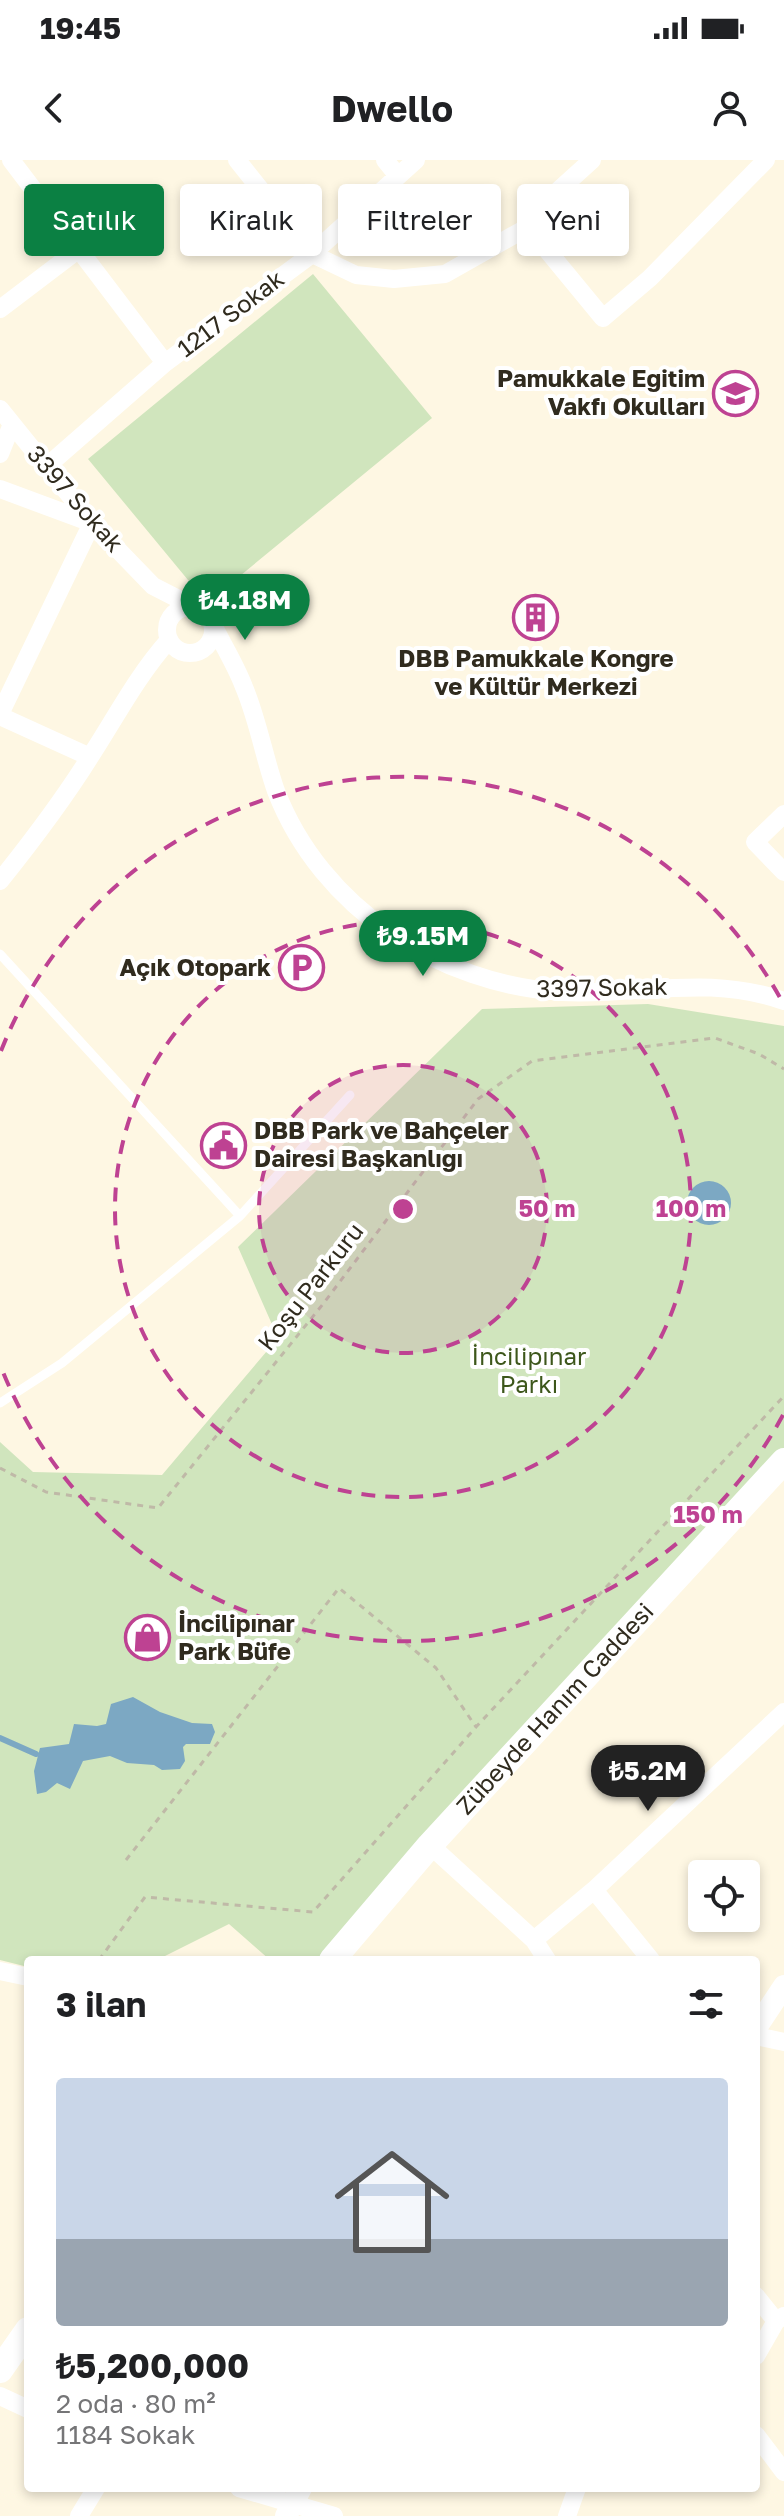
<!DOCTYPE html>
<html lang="tr">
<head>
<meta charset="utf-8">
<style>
	:root { --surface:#fff; --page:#f2f2f2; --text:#202124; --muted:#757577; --line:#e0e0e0; --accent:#0b8043 }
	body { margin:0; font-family:"Golos Text",sans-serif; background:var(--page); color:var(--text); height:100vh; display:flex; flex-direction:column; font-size:30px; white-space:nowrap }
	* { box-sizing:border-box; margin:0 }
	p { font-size:26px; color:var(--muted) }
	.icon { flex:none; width:44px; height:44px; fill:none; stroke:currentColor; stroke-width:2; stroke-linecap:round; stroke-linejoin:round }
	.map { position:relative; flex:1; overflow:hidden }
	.details { position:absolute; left:24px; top:1796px; width:736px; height:536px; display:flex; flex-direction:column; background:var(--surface); border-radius:8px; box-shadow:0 4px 12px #0003 }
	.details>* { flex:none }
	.hud { position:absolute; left:24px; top:24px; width:736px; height:72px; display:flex; gap:16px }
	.tools { position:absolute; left:688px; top:1700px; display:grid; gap:16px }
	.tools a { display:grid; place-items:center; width:72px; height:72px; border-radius:8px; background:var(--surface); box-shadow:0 4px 12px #0003; font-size:40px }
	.price { position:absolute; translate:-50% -68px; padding:0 18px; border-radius:28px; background:var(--accent); color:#fff; font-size:26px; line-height:52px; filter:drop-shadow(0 2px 4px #0008) }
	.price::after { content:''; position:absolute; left:50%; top:48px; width:24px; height:18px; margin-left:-12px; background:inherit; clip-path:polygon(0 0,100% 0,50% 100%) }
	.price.current { background:#222; color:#fff }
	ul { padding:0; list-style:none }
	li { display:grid; align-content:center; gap:16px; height:424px; padding:0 32px }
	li+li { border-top:2px solid var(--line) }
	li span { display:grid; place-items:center; height:248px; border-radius:8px; color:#555 }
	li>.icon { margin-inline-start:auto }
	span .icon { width:144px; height:144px; fill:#fffc; stroke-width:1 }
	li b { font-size:34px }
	h2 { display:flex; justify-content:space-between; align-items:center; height:96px; padding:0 32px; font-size:34px }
	.chip { padding:0 28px; border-radius:8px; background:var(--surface); box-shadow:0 4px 12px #0003; font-size:28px; line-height:72px }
	.chip.current { background:var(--accent); color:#fff }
	.status { display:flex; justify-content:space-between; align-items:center; height:56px; padding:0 40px; background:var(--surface); direction:ltr }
	.status svg { height:22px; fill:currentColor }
	header { display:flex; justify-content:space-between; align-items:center; height:104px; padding:0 32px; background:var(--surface); font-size:36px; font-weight:700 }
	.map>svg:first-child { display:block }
</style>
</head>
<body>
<div class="status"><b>19:45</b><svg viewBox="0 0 49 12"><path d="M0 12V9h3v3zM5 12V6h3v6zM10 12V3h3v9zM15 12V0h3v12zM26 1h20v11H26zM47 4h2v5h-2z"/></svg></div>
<header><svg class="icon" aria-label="back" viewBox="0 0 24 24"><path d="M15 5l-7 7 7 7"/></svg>Dwello<svg class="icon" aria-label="person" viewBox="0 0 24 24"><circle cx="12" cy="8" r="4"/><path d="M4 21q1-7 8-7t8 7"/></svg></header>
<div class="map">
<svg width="784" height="2356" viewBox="0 0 784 2356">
	<rect width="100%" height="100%" fill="#fef7e3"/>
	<path fill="#d0e5bd" d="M313,114L432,258L207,443L88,299Z
		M648,844L784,866V1315L316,1800H270L229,1764L157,1800H28V1807L0,1800V1282L33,1312L162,1315L278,1178L238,1087L482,849Z"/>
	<path fill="#7ca8c3" d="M687 1043a22 22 0 1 1 44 0a22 22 0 1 1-44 0Z
		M133,1537L160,1552L192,1563L212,1564L215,1572L210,1584H186L183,1587L185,1601L180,1609L162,1610L154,1605L127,1603L110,1596L83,1601L70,1629L57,1623L46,1632L37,1634L34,1611L40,1588L69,1584L74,1564L97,1566L106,1564L111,1544Z"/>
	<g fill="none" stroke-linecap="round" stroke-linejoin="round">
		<path stroke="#7ca8c3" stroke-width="6" d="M0,1578L36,1594"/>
		<path stroke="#bfb9a7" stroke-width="3" stroke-dasharray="6 6" stroke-linecap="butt" d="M0,1308L46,1332L158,1348L323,1144L478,939L532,901L715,878L759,894L784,909
			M126,1700L339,1428L436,1508L476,1567
			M99,1800L145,1737L313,1752L476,1567L784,1236"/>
		<path stroke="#fff" stroke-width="9" d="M0,794L240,1056L350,935
			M0,1243L62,1203L240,1056"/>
		<path stroke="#fff" stroke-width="18" d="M11,0L165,203
			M237,0L312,94L356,115L394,119L445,114L528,67L549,39L592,0
			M385,0L398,16
			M528,67L603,158L650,118L766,0
			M0,149L79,89
			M0,249L92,363L153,426L196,448
			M0,294L12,264
			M46,307L165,203L312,94L416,0
			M0,329L92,363L0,554
			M167 470a23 23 0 1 1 46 0a23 23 0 1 1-46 0Z
			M209,457C220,480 235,503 244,527C258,560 264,597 276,631C321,748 440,825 562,832C641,836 706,814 784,841
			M0,556L90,597
			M784,654L755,682L784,712
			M0,721C32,681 63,640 90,597C116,557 137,516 169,480
			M430,1685L534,1780L547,1800
			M594,1730L651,1800
			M534,1780L594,1730L784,1552
			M0,1811L28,1817
			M756,1876L784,1882
			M756,2136L776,2161
			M756,2196L776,2161L784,2156
			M0,2236L28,2249
			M756,2275L784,2312
			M239,2328L334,2356
			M79,2356L96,2328
			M567,2356L577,2328"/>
		<path stroke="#fff" stroke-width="22" d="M756,1868L784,1826
			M286,2356L301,2328"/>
		<g stroke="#fff" stroke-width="26">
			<path id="s1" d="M332,1800L430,1685L784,1301"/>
			<path d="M0,2210L28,2170"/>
		</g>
	</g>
	<circle cx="403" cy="1049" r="144" fill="#be4292" fill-opacity=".12"/>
	<g fill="none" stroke="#be4292" stroke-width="4" stroke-dasharray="14 10">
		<circle cx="403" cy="1049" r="144"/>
		<circle cx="403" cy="1049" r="288"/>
		<path d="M783 1255A432 432 0 0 1 1 1207M1 891A432 432 0 0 1 783 843"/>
	</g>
	<defs>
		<symbol id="school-ring" viewBox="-11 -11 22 22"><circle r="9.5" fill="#fff" stroke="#be4292" stroke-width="1.5"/><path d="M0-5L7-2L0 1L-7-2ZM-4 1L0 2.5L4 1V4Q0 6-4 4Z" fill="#be4292"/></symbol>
		<symbol id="building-ring" viewBox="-11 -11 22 22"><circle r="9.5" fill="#fff" stroke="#be4292" stroke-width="1.5"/><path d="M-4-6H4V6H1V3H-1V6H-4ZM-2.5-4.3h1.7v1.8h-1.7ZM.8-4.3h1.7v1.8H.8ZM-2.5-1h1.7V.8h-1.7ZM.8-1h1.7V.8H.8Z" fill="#be4292"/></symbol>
		<symbol id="parking-ring" viewBox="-11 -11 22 22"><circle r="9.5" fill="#fff" stroke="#be4292" stroke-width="1.5"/><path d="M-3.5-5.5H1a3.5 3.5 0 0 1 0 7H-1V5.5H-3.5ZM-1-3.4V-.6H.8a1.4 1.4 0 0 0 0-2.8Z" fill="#be4292"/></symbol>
		<symbol id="civic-ring" viewBox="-11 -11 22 22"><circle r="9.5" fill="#fff" stroke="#be4292" stroke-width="1.5"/><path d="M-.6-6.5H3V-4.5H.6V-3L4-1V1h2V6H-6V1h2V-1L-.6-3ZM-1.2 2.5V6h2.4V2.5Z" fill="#be4292"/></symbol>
		<symbol id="shop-ring" viewBox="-11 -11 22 22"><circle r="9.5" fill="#fff" stroke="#be4292" stroke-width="1.5"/><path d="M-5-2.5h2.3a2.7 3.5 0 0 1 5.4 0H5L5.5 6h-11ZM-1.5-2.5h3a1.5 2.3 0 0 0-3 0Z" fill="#be4292"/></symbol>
	</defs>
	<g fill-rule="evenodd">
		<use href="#school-ring" x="710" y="208" width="51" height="51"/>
		<use href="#building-ring" x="510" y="432" width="51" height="51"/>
		<use href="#parking-ring" x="276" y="782" width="51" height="51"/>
		<use href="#civic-ring" x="198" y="960" width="51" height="51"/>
		<use href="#shop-ring" x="122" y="1452" width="51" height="51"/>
	</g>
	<g text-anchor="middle" stroke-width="8" stroke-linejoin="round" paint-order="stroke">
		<g font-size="24" fill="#302b1e" stroke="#fff">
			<text transform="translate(231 154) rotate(-37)" y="8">1217 Sokak</text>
			<text transform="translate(75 339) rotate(49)" y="8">3397 Sokak</text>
			<text transform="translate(602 828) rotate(-1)" y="8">3397 Sokak</text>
			<text transform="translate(311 1127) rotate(-52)" y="8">Koşu Parkuru</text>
			<text dy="8" stroke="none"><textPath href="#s1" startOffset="336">Zübeyde Hanım Caddesi</textPath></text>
		</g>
		<g font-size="24" font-weight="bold" fill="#302b1e" stroke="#fff" text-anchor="end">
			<text x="705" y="227">Pamukkale Eğitim<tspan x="705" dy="28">Vakfı Okulları</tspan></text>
			<text x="536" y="507" text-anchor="middle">DBB Pamukkale Kongre<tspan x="536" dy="28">ve Kültür Merkezi</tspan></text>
			<text x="271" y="816">Açık Otopark</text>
			<text x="254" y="979" text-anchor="start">DBB Park ve Bahçeler<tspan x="254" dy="28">Dairesi Başkanlığı</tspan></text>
			<text x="178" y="1472" text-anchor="start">İncilipınar<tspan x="178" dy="28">Park Büfe</tspan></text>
		</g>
		<g font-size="24" fill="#3d571b" stroke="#fff">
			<text x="529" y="1205">İncilipınar<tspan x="529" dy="28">Parkı</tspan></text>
		</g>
	</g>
	<circle cx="403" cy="1049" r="12" fill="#be4292" stroke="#fff" stroke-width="4"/>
	<g font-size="24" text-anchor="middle" font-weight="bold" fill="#be4292" stroke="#fff" stroke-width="8" stroke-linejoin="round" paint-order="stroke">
		<text x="547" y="1057">50 m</text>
		<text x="691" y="1057">100 m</text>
		<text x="708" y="1363">150 m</text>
	</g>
</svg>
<div class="tools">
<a><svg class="icon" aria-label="locate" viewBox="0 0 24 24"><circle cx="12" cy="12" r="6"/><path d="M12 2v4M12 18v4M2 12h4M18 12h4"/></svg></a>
</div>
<b class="price" style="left:245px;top:482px">₺4.18M</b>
<b class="price" style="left:423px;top:818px">₺9.15M</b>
<b class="price current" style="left:648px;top:1653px">₺5.2M</b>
<div class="hud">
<a class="chip current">Satılık</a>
<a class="chip">Kiralık</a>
<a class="chip">Filtreler</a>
<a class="chip">Yeni</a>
</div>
<section class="details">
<h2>3 ilan<svg class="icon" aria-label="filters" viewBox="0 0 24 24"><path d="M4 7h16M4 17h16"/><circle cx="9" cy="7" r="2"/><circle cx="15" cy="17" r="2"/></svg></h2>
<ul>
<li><span style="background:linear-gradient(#c9d6e8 65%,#9aa5b1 0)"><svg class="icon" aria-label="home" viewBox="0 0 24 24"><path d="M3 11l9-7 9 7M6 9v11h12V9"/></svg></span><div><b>₺5,200,000</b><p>2 oda · 80 m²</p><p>1184 Sokak</p></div></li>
</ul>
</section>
</div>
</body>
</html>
